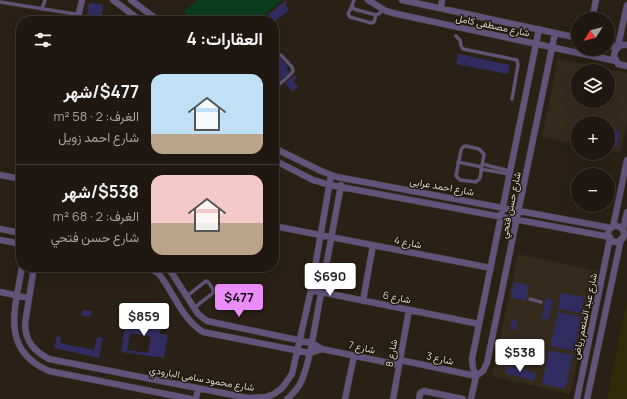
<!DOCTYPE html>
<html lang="ar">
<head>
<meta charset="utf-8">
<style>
	:root { --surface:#201810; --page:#282119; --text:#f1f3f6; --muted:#a2a09f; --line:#3d3730; --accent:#ec8cfb }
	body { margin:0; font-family:Manrope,Vazirmatn,sans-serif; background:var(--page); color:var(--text); direction:rtl; height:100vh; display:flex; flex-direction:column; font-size:15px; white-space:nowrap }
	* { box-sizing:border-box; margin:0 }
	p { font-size:13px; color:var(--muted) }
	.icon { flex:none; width:22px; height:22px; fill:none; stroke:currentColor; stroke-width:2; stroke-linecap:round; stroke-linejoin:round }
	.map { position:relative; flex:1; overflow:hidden; direction:ltr }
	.side { position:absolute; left:16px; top:16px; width:263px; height:256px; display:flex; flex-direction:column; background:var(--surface); border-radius:16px; box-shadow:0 4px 16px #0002,0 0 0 1px var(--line); direction:rtl }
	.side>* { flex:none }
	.needle { width:26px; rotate:234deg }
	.tools { position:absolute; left:571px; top:12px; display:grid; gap:8px }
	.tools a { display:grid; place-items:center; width:44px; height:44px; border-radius:50%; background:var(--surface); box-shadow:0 4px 16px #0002,0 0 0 1px var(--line); font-size:20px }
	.price { position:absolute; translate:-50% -34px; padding:0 9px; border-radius:4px; background:#fff; color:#222; font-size:13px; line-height:26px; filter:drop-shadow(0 1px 2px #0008) }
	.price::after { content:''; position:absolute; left:50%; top:24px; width:12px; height:9px; margin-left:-6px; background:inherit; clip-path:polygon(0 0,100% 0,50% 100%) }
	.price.selected { background:var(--accent); color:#111 }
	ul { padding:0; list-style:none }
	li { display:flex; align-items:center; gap:12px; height:100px; padding:0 16px }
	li+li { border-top:1px solid var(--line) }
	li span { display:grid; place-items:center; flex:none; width:112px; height:80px; border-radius:12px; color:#555 }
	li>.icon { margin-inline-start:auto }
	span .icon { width:48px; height:48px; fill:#fffc; stroke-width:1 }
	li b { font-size:17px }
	h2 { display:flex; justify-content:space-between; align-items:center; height:48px; padding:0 16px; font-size:17px }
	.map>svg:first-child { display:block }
</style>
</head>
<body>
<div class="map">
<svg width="627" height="399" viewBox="0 0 627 399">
	<rect width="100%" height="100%" fill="#2a2016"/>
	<path fill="#362a1d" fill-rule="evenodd" d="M558,59L627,73V120L620,153L608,150V123H578V144L542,137ZM578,71H608V101H578Z
		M518,254L597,271L570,394L492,376Z"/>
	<path fill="#093e1d" d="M198,0H282L257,21H193L184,11Z"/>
	<path fill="#312908" d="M627,300V399H607Z"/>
	<path fill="#312d60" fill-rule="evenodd" d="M285,1L287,4L285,5L289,10L274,22L270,21L268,19L267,20L265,17Z
		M89,3L103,5L101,21L87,19Z
		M274,50L288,67L286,68L290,72L274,85V74L278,71L274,66Z
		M458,54L510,65L508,74L456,64Z
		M295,75L297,78L293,81L298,87L292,92L285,83Z
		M577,119L578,121L582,122L578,123V138L574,137Z
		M608,128L620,131L617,147L608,145Z
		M514,282L529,285L526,301L511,298Z
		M561,293L584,297L581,313L558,309Z
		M546,298L553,300L548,320L541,318Z
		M82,310L92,311L91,317L81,316Z
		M558,312L581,317L574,351L550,346Z
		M127,314L162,320L160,334L168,335L164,358L121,352ZM130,333L151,337L148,353L127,350Z
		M512,320L518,322L516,330L510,329Z
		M57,336L61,337L60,343L94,350L97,337L103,338L99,358L54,348Z
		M549,350L573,355L565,389L542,384Z
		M507,365L536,373L534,381L505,373Z"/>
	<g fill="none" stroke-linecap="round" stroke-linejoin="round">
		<defs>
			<path id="lane" d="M354,0L352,6L354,9L376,15L380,13L382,9
				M0,2L75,14
				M352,6L348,14L350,17L371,23L374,22L376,15
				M42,9L45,0
				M456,36L460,40L461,46L463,49L517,60L518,65L512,99
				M274,89L291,74L293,71L292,67L281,55
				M466,146L479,149L484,154L480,178L476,182L460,180L456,176L461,150L463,147Z
				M458,162L482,167
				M482,164L510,171
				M481,169L509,174
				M76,267L95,270L100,267
				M187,296L206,281L208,282L213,289V293L194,308
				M530,299L541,302"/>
			<path id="street" d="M113,0L141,21
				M131,0L159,21
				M368,0L386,11L397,14L616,61
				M402,0L578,38
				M441,8L442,0
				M592,19L596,0
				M77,21L82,0
				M608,45L617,47
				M627,45C619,44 615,48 614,56L618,64L627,66
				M618,46L627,5
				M274,148L321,171L337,177L611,228
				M274,160L313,180L330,185L610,237
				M0,175L21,179
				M274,226L491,268
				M608 234a8 8 0 1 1 16 0a8 8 0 1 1-16 0Z
				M613,227L627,160
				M0,229L21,233
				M623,230L627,212
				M0,240L21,244
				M22,267C15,309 0,350 49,371L191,399
				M34,267L25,324C25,341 34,351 49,359L248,398L266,397L274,394L282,388L292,374L311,290L331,175
				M145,267L155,271L159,274C174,293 182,319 203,332L310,353L322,349
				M168,267L198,314L207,321L312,343L322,349L399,365
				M311,290L479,324
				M0,292L29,298
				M363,301L373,245
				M400,360L476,376
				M476,376L483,371L487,363L555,33
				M196,399L198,389
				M287,399C303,386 305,372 310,353L341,185
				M345,399L354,356
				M393,399L409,310
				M419,399L420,393L424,391L463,399
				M471,399L476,376L473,368L472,359L539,29
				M577,399L610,238
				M587,399L621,239"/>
		</defs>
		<use href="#lane" stroke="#463c33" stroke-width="4"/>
		<use href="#street" stroke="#463c33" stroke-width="7"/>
		<use href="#lane" stroke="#63537b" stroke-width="3"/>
		<use href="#street" stroke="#63537b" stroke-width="6"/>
	</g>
	<g text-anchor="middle" stroke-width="3" stroke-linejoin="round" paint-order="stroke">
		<g font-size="10" fill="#d8d2cb" stroke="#20170d">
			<text transform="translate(493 25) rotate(12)" y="4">شارع مصطفى كامل</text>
			<text transform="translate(442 186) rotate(10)" y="4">شارع احمد عرابى</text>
			<text transform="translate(510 205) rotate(-78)" y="4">شارع حسن فتحي</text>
			<text transform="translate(408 242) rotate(11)" y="4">شارع 4</text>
			<text transform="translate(397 297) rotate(11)" y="4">شارع 6</text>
			<text transform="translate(584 316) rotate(-78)" y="4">شارع عبد المنعم رياض</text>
			<text transform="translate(362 347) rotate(12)" y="4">شارع 7</text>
			<text transform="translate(391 353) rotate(-80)" y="4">شارع 8</text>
			<text transform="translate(440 358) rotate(12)" y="4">شارع 3</text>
			<text transform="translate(202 378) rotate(10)" y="4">شارع محمود سامى البارودي</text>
		</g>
	</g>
</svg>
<div class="tools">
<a><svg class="needle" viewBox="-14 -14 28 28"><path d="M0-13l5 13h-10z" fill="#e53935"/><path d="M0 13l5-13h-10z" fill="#a2a09f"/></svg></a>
<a><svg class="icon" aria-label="layers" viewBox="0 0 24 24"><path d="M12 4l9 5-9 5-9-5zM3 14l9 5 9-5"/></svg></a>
<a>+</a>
<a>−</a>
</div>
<b class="price" style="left:330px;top:297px">$690</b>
<b class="price selected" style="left:239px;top:318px">$477</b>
<b class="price" style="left:144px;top:337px">$859</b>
<b class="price" style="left:520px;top:373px">$538</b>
<section class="side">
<h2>العقارات: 4<svg class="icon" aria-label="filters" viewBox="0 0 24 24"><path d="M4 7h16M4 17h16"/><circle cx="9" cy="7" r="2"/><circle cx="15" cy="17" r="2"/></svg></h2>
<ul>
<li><span style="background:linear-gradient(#bfe0f5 75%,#b9a48a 0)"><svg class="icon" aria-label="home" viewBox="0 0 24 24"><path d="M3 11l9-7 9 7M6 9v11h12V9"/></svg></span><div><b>$477/شهر</b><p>الغرف: 2 · 58 m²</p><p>شارع احمد زويل</p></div></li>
<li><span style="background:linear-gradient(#f6c9c9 60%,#b9a48a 0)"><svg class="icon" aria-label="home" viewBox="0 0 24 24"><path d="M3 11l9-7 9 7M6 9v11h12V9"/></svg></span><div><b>$538/شهر</b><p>الغرف: 2 · 68 m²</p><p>شارع حسن فتحي</p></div></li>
</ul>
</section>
</div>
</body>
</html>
